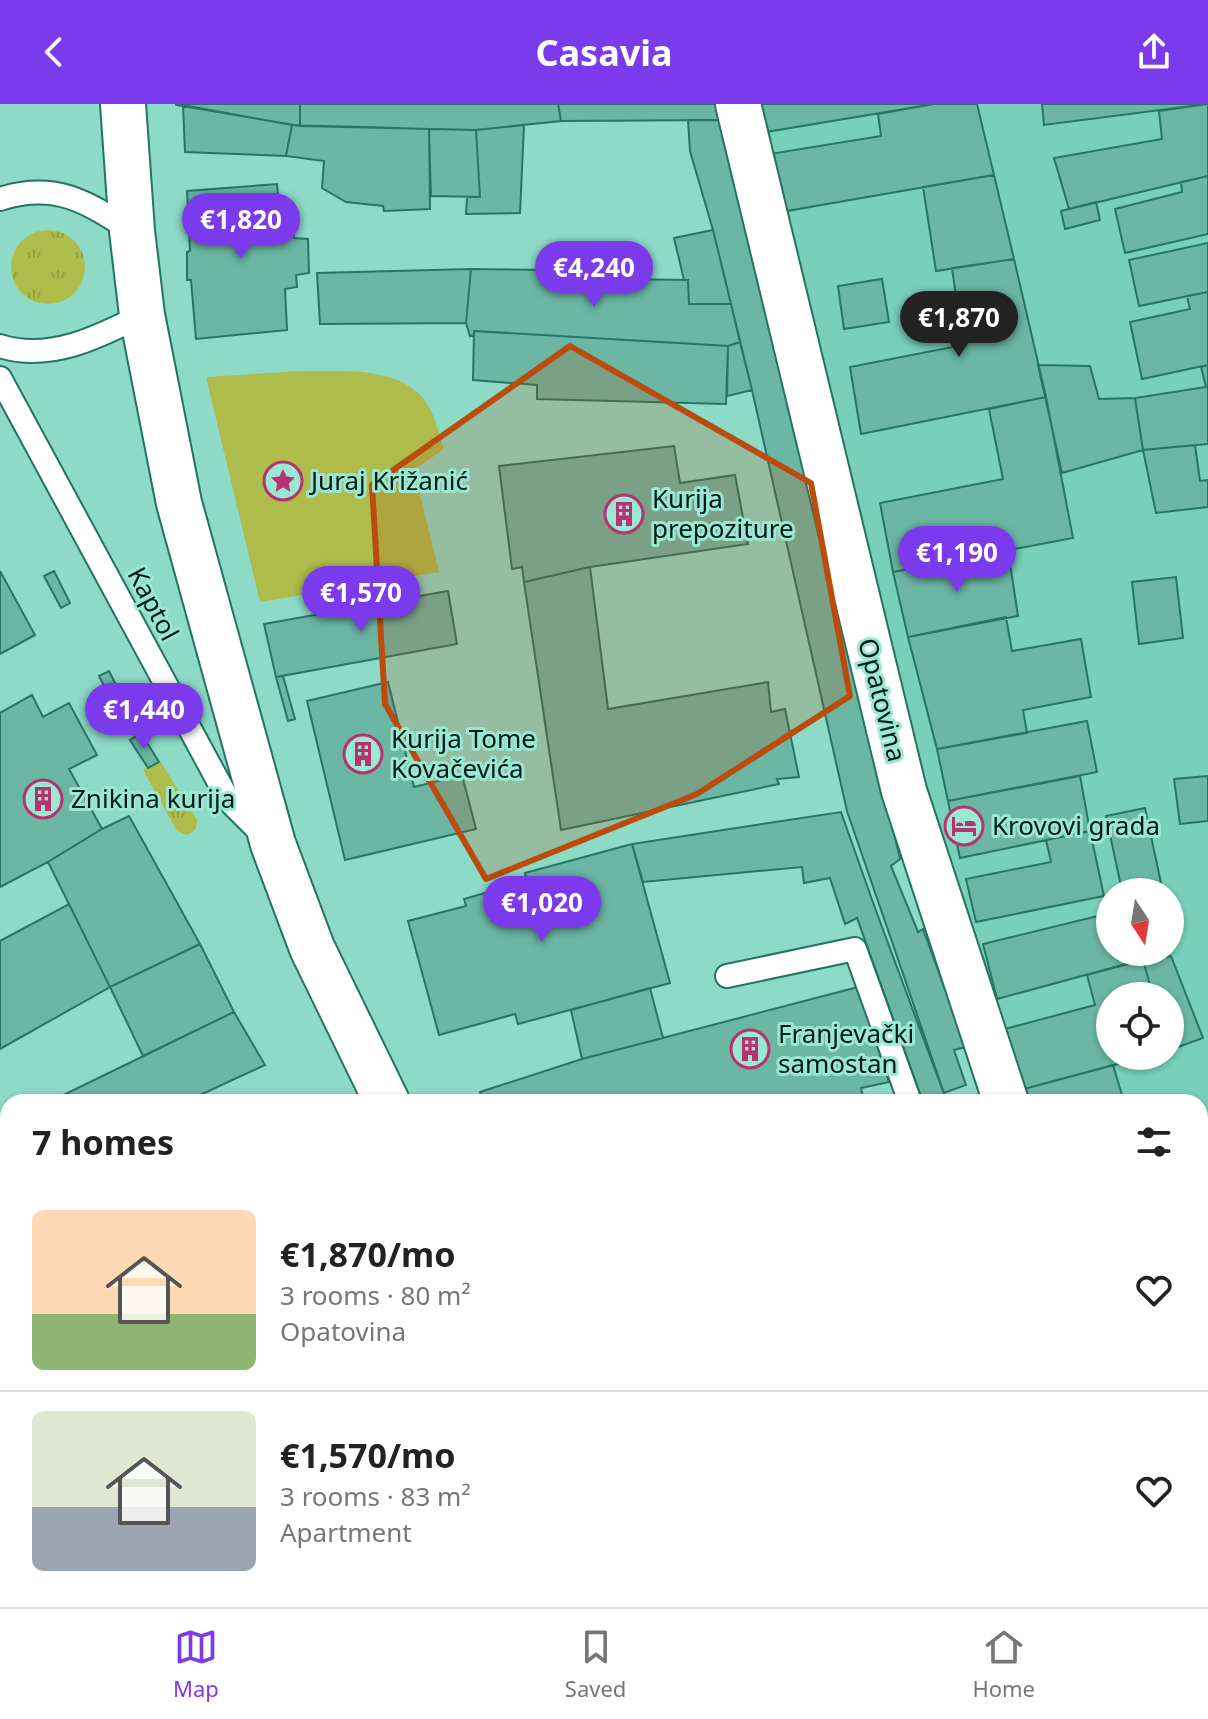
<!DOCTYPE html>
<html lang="en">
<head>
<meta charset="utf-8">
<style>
	:root { --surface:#fff; --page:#f2f2f2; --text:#222; --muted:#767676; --line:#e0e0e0; --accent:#7c3aed }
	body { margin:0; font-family:"Noto Sans",sans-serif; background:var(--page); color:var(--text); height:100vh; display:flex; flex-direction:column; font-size:30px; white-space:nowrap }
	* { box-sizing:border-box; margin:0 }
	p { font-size:26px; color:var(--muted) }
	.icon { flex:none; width:44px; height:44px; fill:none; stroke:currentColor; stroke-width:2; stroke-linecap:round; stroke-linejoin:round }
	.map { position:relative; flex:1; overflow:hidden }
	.side { position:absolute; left:0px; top:990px; width:1208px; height:514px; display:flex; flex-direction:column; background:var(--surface); border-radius:24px 24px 0 0; box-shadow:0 2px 6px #0004 }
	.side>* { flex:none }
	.needle { width:52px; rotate:168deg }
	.tools { position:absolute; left:1096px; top:774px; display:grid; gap:16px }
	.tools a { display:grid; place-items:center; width:88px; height:88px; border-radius:50%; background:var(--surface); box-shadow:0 2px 6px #0004; font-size:40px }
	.price { position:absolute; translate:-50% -68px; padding:0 18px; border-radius:28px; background:var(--accent); color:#fff; font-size:26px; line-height:52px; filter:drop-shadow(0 2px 4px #0008) }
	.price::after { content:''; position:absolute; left:50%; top:48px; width:24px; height:18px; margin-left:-12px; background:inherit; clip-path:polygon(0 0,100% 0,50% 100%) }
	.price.current { background:#222; color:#fff }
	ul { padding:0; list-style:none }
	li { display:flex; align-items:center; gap:24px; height:200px; padding:0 32px }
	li+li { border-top:2px solid var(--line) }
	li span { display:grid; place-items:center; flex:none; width:224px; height:160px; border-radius:12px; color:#555 }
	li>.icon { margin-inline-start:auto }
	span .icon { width:96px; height:96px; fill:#fffc; stroke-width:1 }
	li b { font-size:34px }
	h2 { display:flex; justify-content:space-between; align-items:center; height:96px; padding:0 32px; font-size:34px }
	header { display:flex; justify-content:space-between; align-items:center; height:104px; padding:0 32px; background:var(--accent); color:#fff; font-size:36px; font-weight:700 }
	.dock { display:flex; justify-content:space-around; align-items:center; height:112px; border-top:2px solid var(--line); background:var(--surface); font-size:22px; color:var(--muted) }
	.dock a { display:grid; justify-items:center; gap:4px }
	.dock .current { color:var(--accent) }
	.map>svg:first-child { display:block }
</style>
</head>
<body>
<header><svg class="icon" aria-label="back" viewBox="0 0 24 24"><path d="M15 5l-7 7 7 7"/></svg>Casavia<svg class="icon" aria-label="share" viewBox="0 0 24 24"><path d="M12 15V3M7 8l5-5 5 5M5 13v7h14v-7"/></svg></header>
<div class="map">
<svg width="1208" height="1503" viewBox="0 0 1208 1503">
	<defs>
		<pattern id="grass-tufts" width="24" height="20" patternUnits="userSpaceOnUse" patternTransform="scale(2)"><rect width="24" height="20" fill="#adbc4b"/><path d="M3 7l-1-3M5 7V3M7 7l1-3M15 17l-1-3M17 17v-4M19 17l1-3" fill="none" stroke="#93a141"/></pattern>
	</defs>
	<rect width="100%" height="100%" fill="#8ddac6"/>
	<path fill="#78d0ba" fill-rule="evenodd" d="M175,0H1208V1238L1200,1240V998H1006L726,16H567L476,26L361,24L300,22ZM1110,788H1170V848H1110ZM1110,892H1170V952H1110Z"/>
	<path fill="url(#grass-tufts)" d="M11 163a37 37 0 1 1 74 0a37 37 0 1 1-74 0Z
		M160,657L197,716C198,724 194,728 187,731L177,727L143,666Z
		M1208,1238V1503H1024L1022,1496H1200V1240Z"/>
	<path fill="#adbc4b" d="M302,267C343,268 399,261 426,298C435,311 439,330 444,345L414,366L439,468L260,498L206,273Z"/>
	<path fill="#6bb7a4" stroke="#267665" stroke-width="2" d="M300,0V22L176,1V0Z
		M300,0H558L561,17L476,26L300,22Z
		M558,0H723L726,16L561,17Z
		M759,0H934L766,28Z
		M934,0H977L994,71L781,108L770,50L881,32L878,10Z
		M1042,0H1207L1044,21Z
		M1208,0V72L1069,105L1054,54L1162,35L1159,7Z
		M183,1L292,21L286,52L185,48Z
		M688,16H726L900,755L891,762L918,828L923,825L966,943L954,946L966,981L944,989L847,707L752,286L713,126L690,47Z
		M292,21L429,25L430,105L384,107L383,102L346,98L322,84L324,57L286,52Z
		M524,21L520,109L466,110L467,93H480L476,26Z
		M429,25L476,26L480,93L431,92Z
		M994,71L1014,155L936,167L923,83Z
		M1208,72V130L1125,149L1115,105L1182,88L1181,78Z
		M277,80L281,119H292L294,134L308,135L309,169L296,171L297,183L285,185L287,226L196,235L191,176H187V148L190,147L187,87Z
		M1096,98L1100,116L1065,125L1061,107Z
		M713,126L731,200H689L688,176H684L674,134Z
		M1208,139V188L1139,202L1129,156Z
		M1014,155L1046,293L861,330L850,263L963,241L952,164Z
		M471,165L466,219L320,220L317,169Z
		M471,165L551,166L550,174L688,176L689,200H731L740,238L728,242L474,227V231L470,232L466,219Z
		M882,175L889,218L844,225L838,182Z
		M1208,188V261L1142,275L1130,218L1190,205L1187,192Z
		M474,227L728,242L726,300L537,295V281L473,276Z
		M740,238L752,286L727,292L728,242Z
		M1038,261L1090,262L1099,295L1135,294L1143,346L1062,369Z
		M1208,261V340L1143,346L1135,294L1206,283L1201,263Z
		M1046,293L1073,434L893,468L880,399L1003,375L989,305Z
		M1195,341L1200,377L1208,376V403L1156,409L1143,346Z
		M674,342L680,379L735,371L748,440L590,463L524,478L522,463L512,465L499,362Z
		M1008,446L1018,512L908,533L893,468Z
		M590,463L608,605L768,578L771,608L785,605L799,673L777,675L779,680L561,726L524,478Z
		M0,467L35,531L0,550Z
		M54,467L70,499L61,504L44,472Z
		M1176,473L1183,534L1139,540L1132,478Z
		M448,487L457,540L276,573L264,520Z
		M1006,513L1012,547L1081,535L1091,593L1023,606L1027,629L937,645L908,533Z
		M109,567L123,595L113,600L99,572Z
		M283,572L295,615L288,617L276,573Z
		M388,578L414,683L462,671L476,725L345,756L307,597Z
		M32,591L43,613L69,599L97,651L69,665L102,725L48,758L0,783V609Z
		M122,600L131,615L121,621L112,606Z
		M1087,617L1097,668L948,697L937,645Z
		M141,629L159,658L148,664L130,636Z
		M1080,672L1090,727L960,754L948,697Z
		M1208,672V717L1180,720L1174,675Z
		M1145,704L1161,779L1122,787L1106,712Z
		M841,708L875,804L947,998H923L857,814L845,820L830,774L804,779L802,763L643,778L632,740Z
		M129,712L200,840L110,883L48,758L102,725Z
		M1090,727L1104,792L976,818L966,775L1051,758L1046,736Z
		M632,740L670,879L518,920L515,910L439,931L408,817L466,802L464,795L527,777L525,769Z
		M69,800L110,883L0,945V837Z
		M1110,809V848H1123L1126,860L997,895L983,840Z
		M200,840L234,908L143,952L110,883Z
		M1171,852L1203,934L1170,946V892H1153L1143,856Z
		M1143,856L1153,892H1110V952H1148L1024,985L1005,925L1095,901L1087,871Z
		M858,883L889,978L861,984L864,998H483L480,988L582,955Z
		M650,884L663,934L582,955L571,906Z
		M234,908L265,961L185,998H49Z
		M1113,961L1124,998H1027L1024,985Z
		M1200,1106L1208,1140V1162L1200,1163Z
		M1208,1184V1238L1200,1240V1186Z
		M0,1298L8,1313V1414L0,1418Z
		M8,1441V1496H54L58,1503H0V1445Z
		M77,1496H222L226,1503H62Z
		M456,1496H544L548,1503H459Z
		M667,1496H781L785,1503H670Z
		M855,1496H896L873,1503H857Z
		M922,1496H951L954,1503H904Z
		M973,1496H1022L1024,1503H974Z"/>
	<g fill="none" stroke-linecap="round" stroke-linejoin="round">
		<defs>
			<path id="lane" d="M0,95C55,77 87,98 132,127
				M0,242C49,258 99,233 142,211
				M0,274L229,697L261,729
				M727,872L855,845L910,998"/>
			<path id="street" d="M738,0L904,687L1006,998"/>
			<path id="secondary" d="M123,0L132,127L142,211L179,399L273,740L312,844L387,998
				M631,1496L634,1503"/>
		</defs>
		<use href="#lane" stroke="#237463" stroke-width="26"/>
		<use href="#street" stroke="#237463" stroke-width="48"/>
		<use href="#secondary" stroke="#237463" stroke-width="48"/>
		<use href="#lane" stroke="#fff" stroke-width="22"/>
		<use href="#street" stroke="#fff" stroke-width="44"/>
		<use href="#secondary" stroke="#fff" stroke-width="44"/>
	</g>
	<path fill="#ba4d0e" fill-opacity="0.2" stroke="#ba4d0e" stroke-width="6" stroke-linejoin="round" d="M570,242L811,379L850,592L697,690L486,775L385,600L372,381Z"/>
	<defs>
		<symbol id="sight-ring" viewBox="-11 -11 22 22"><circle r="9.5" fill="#9ae7d3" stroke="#b83171" stroke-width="1.5"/><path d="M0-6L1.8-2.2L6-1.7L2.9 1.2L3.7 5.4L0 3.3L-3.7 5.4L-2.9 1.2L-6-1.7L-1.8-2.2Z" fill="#b83171"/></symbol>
		<symbol id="building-ring" viewBox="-11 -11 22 22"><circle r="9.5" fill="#9ae7d3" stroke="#b83171" stroke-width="1.5"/><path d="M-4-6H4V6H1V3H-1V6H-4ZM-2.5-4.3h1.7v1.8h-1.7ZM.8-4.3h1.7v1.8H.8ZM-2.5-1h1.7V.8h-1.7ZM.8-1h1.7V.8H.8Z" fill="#b83171"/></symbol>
		<symbol id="hotel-ring" viewBox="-11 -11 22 22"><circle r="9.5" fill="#9ae7d3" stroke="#b83171" stroke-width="1.5"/><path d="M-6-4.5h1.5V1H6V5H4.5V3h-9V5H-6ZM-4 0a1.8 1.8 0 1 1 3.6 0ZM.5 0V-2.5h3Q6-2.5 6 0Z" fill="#b83171"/></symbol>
	</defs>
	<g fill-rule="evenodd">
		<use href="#sight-ring" x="261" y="355" width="44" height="44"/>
		<use href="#building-ring" x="602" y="388" width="44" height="44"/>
		<use href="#building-ring" x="341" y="628" width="44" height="44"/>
		<use href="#building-ring" x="21" y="673" width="44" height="44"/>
		<use href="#hotel-ring" x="942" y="700" width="44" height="44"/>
		<use href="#building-ring" x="728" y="923" width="44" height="44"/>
	</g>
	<g text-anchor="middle" stroke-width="6" stroke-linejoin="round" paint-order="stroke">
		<g font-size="26" fill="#001c15" stroke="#9ae7d3" text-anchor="start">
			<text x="311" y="386">Juraj Križanić</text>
			<text x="652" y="404">Kurija<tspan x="652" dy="30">prepoziture</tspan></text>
			<text x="391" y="644">Kurija Tome<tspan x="391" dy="30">Kovačevića</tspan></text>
			<text x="71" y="704">Znikina kurija</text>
			<text x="992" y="731">Krovovi grada</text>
			<text x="778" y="939">Franjevački<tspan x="778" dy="30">samostan</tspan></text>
		</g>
		<g font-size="26" fill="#001c15" stroke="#9ae7d3">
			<text transform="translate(153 500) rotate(62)" y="9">Kaptol</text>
			<text transform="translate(882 596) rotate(76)" y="9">Opatovina</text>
		</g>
	</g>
</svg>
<div class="tools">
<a><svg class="needle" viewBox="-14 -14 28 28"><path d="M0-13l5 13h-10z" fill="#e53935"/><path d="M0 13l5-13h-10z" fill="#767676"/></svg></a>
<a><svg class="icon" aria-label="locate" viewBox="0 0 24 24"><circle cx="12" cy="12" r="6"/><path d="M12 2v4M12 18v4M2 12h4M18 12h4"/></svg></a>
</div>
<b class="price" style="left:241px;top:157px">€1,820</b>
<b class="price" style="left:594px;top:205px">€4,240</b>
<b class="price current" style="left:959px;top:255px">€1,870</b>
<b class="price" style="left:957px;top:490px">€1,190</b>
<b class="price" style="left:361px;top:530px">€1,570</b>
<b class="price" style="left:144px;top:647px">€1,440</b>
<b class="price" style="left:542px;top:840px">€1,020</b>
<section class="side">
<h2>7 homes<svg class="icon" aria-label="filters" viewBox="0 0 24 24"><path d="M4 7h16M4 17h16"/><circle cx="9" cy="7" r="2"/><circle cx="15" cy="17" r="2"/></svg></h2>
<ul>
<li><span style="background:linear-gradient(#ffd9b3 65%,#8fb573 0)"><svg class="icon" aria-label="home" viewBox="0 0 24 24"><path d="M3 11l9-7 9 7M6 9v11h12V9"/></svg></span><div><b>€1,870/mo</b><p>3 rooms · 80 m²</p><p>Opatovina</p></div><svg class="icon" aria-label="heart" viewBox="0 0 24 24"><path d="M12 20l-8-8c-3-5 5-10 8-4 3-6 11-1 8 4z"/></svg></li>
<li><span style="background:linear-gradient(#dfe7d0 60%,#9aa5b1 0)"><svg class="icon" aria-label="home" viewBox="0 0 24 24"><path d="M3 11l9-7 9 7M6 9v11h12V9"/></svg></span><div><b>€1,570/mo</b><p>3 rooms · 83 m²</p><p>Apartment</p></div><svg class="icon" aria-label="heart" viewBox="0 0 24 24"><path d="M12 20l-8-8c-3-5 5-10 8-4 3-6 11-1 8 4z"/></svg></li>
</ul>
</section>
</div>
<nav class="dock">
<a class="current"><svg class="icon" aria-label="map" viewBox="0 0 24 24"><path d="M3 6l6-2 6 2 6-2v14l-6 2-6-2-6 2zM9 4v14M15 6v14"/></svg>Map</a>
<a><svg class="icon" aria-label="saved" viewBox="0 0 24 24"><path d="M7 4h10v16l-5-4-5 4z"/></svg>Saved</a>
<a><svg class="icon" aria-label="home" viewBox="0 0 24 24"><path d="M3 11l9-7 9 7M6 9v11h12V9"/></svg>Home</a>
</nav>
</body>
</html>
